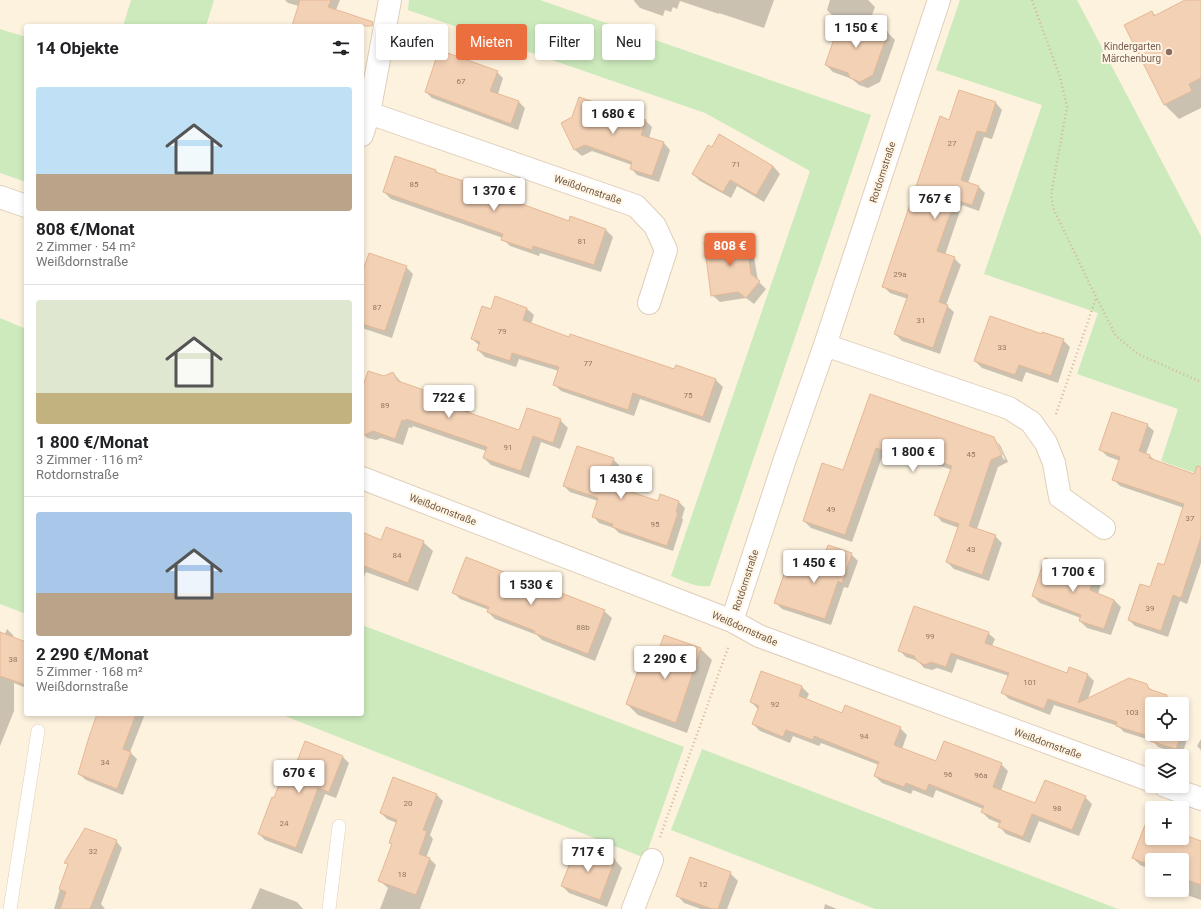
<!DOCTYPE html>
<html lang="de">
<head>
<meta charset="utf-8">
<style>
	:root { --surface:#fff; --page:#f6f6f6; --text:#202124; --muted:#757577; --line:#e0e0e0; --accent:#eb6e3f }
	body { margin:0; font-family:Roboto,sans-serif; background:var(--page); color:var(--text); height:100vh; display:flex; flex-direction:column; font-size:15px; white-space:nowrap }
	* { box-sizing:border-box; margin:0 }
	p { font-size:13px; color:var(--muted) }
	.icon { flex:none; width:22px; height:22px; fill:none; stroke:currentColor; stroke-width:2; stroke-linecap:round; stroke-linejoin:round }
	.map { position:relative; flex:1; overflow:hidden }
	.side { position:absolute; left:24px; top:24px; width:340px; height:692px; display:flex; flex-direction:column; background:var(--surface); border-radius:4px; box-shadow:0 2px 6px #0003 }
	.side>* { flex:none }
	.top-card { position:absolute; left:376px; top:24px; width:380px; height:36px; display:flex; gap:8px }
	.fabs { position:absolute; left:1145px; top:697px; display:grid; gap:8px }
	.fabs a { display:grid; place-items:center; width:44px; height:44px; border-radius:4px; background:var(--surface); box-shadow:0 2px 6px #0003; font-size:20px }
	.price { position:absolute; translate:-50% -34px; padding:0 9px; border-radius:4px; background:#fff; color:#222; font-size:13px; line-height:26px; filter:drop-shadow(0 1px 2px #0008) }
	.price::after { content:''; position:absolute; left:50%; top:24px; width:12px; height:9px; margin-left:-6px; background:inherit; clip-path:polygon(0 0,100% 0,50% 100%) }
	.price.on { background:var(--accent); color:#fff }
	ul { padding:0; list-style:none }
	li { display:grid; align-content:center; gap:8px; height:212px; padding:0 12px }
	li+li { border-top:1px solid var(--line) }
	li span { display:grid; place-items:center; height:124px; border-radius:4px; color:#555 }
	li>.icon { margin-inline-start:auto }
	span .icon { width:72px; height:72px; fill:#fffc; stroke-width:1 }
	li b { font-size:17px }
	h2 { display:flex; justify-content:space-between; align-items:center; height:48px; padding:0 12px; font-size:17px }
	.chip { padding:0 14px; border-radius:4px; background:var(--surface); box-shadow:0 2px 6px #0003; font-size:14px; line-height:36px }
	.chip.on { background:var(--accent); color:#fff }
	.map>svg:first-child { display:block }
</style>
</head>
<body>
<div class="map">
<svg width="1201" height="909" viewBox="0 0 1201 909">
	<rect width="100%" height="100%" fill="#fdf2de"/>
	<path fill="#cdeabd" d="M131,0H214L206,26H123Z
		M409,0H540L871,115L710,586C696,588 684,581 671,576L810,171L705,113L408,10Z
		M960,0H1077L1201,236V475L1161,461L1178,409L1077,374L1098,313L984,274L1042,105L936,70Z
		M0,29L26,37V182L0,173Z
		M0,318L26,329V614L0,604Z
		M362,625L684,747L645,858L280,714H362Z
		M702,749L1118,909H875L671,830Z"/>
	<path fill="#0003" fill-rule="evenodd" d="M285,0H340L336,10L355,26H293L299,6L288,3Z
		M634,0H774L764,28L719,13V14L680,1L677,9L673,7L671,12L665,10L663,16L640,8L634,1Z
		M830,0H868L875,7L868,26L887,32L895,40L880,82L868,88L859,85L852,79L833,72L826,65L842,20L834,17L827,10Z
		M1188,0H1201V108L1179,119L1165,105L1125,25L1152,12L1156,16Z
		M497,72L503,78L498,94L519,102L525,108L518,130L432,98L426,92Z
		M960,91L996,103L1002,110L992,139L984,137L968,183L979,187L985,193L979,211L962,205L945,255L954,258L961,265L946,305L954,312L940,354L902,341L895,334L908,299L890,293L883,286L950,121Z
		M580,98L646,121L652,127L649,138L664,143L670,150L659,182L637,175L631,168L632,165L592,151L582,156L575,150L562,123L573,118Z
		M773,166L780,174L764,202L737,186L731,198L700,181L693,174Z
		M435,170L439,174L516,199L523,205L569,222L571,218L606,230L613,237L601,272L540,253L539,256L510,246L503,239V238L391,199L384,192Z
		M745,237L752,245L758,281L766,289L754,304L746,298L720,302L712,295Z
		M406,267L413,274L392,338L362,328V276Z
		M496,298L527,309L534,315L531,324L570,338L675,370L676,367L716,380L723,387L710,423L640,399L634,416L561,391L554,384L559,371L519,359L516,367L485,357L478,350L480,346L472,339L492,311Z
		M1042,335L1063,340L1070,347L1058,383L1026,372L1022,382L982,368L975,361Z
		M393,373L402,383L438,396L439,392L464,400L471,407L469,413L520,431L560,420L568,428L560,449L541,442L529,478L491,465L484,458L486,451L413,426L412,428L409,427L403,445L381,438L376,440L367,438L362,432V387L363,388Z
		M870,396L993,438L1000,445L1008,462L998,467L977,529L995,536L1002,543L989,581L954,569L947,562L959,528L942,522L936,515L952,470L917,458L915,465L883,454L852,542L811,528L804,521L844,471ZM995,442H997L1005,459L1004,460Z
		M1147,425L1154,431L1146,454L1150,456L1201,499V563L1187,604L1180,601L1168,637L1135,626L1129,620L1165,566L1184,508L1120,486L1113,479L1120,461L1107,456L1100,449Z
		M613,459L619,465L612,486L659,502H679L685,508L682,518L683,520L673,551L619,533L614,528L599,523L593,516L598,501L570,492L564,486Z
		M362,533L381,541L423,542L433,551L418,591L366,572L364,577L362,576Z
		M851,554L858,561L848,588L844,587L831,625L782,609L775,602Z
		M467,558L504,573L511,580L510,583L548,598L604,611L612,618L595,661L542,640L537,635L495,619L488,612L489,610L460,599L453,592Z
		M1094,577L1101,584L1098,594L1114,600L1121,607L1111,635L1087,628L1080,621L1081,618L1040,603L1033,596Z
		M7,629L13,635V638L26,643V688L14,683V711L0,746V646Z
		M988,633L995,639L992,646L1067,675H1088L1094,681L1088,699L1146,685L1153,691L1167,696L1173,702V704H1152V734H1182L1183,726L1189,733L1182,755L1158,747L1153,741L1124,732L1118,726L1054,705L1050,715L1009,699L1003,693L1009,676L957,659L952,673L937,668L932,670L924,668L918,661L906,657L899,650Z
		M665,636L701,649L712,660L687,733L638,715L627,704L653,670Z
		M802,687L809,694L806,700L843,714L900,728L907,735L902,749L936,762L1001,764L1008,771L1001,791L1036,804L1085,797L1092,804L1079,836L1039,821L1030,843L1006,834L1000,827L1001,824L989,819L982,812L983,809L936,790L933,798L913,790L911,794L882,783L875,776L879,765L821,743L819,746L793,736L790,743L760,731L753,724L758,709L751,702Z
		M98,714H145L130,752L137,759L123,795L86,780L79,774Z
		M1201,739V750L1197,746Z
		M306,742L343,757L349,763L336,798L325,794L302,854L265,840L259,834L274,799L292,778Z
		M437,795L443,801L430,835L433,839L426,858L430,859L436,865L420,909H380L388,888L379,880L393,846L390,843L397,823L387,819L381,813Z
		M1152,823V838H1182V835L1201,859V900L1173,890H1182V860H1152V870L1140,865L1133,858Z
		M116,841L122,848L101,904L105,909H54L60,889L69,866L65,862Z
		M577,846L615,860L622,868L607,907L569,893L562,886Z
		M730,873L738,881L727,909H701L684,903L677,895Z
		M260,888L297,902L303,909H251Z
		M825,904L837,909H824Z"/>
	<path fill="#f3d1b5" stroke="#e5b895" d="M300,0H331L328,7L373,22L372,26H292Z
		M1185,0H1201V78L1189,84L1192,91L1164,105L1124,25L1152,11L1154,16Z
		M842,16L888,32L873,75L860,82L850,78L848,73L825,65Z
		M439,50L498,71L490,91L519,101L511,124L425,92Z
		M959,90L996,102L986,133L977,131L961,180L979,186L972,205L955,200L937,251L955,257L939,302L948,305L933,348L894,334L908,295L882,287L940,116L949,120Z
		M579,97L646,120L641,135L664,142L652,176L630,169L632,162L585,145L574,150L561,123L572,117Z
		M719,134L773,166L756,195L730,180L723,192L692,174L708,145L712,147Z
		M395,156L436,170L435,172L517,198L516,202L569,221L570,216L606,229L594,265L533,246L532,250L501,240L503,234L383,192Z
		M746,236L751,274L760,281L746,298L738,292L711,296L704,242Z
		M369,253L407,266L385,331L362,324V273Z
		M495,296L527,308L523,320L569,337L570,334L674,369L676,365L716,379L703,417L633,393L628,410L553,385L559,367L512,353L510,361L477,350L480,342L471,339L482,306L491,309Z
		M990,316L1042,334V332L1064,339L1051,376L1019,365L1015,375L974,361Z
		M368,371L384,376L393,372L398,381L438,395L439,391L464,399L461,410L519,430L527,408L561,419L553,443L533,436L521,471L483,458L487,447L406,419L405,421L402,420L395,439L373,431L362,436V389Z
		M870,394L994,437L1002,455L991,460L969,526L996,535L982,575L946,562L959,524L934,515L952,466L911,452L908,459L876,448L845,535L803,521L822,463L843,470Z
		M1112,412L1148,424L1139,451L1150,455L1149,458L1194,474L1197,466L1201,467V537L1181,598L1173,595L1161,631L1128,620L1140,584L1150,587L1158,563L1164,565L1184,504L1112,480L1120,457L1099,450Z
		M577,446L614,458L605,483L658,501L660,494L679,501L676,512L678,513L667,546L612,527L613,524L592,517L598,498L563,486Z
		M386,527L424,541L408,583L362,565V532L381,540Z
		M828,545L852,553L842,583L838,581L825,619L774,603L788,563L818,573Z
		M466,557L504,572L502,579L548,596L551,589L605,610L588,654L534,633L535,631L487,612L489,607L452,593Z
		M1045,558L1095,576L1090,590L1114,600L1104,629L1079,621L1081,615L1032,596Z
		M914,606L989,632L985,643L1067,673L1069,667L1088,674L1078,703L1129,678L1147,684L1149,689L1167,695L1164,704H1152V734H1181L1176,749L1150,741L1152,737L1116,726L1117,722L1048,699L1044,709L1001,693L1009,673L951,653L946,667L931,662L925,665L917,661L914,656L898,651Z
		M0,632L26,642V685L0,676Z
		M664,635L701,648L676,723L626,704L640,665L652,669Z
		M761,671L802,686L799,696L842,713L845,705L901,727L894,745L936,761L944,741L1002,763L993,787L1035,803L1045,780L1086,796L1072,830L1032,814L1023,837L998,827L1001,821L981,812L984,806L929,784L926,791L906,783L904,787L874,776L879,762L814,736L813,740L786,730L783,737L752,724L759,706L750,702Z
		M97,714H136L123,749L131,752L117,789L78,774L89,737Z
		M305,741L343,756L329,792L318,788L296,848L258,834L272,797L274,798L283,774L291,777Z
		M393,777L437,794L423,830L427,831L419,854L430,858L416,895L378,881L392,844L389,843L397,820L380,813Z
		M1147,820L1152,822V838H1182V834L1201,841V885L1182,878V860H1152V866L1132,858Z
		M85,828L117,840L90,909H60L66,892L59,889L68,864L64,863Z
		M577,845L615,859L600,900L561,886Z
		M690,857L731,872L718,909H712L676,896Z"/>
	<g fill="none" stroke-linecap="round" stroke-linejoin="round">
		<defs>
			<path id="lane" d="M10,909L38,731
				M329,909L339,826"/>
			<path id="street" d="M369,113L636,206L655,226L666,250L649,303
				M362,135L369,113L390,0
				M0,197L26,206
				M825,345L1009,408L1031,422L1046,443L1054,463L1060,497L1104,528
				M362,478L732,621L759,636L1152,781
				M732,621L784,462L825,345L939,0
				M1165,786L1201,799
				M633,909L652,860"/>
		</defs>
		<use href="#lane" stroke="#e0ceba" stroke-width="14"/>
		<use href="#street" stroke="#e0ceba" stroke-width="24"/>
		<path stroke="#d7b499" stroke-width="2.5" stroke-dasharray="1 3" stroke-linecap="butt" d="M1032,0L1060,77L1067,107L1051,195L1054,210L1096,297L1116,336L1138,354L1201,382
			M1056,414L1096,298
			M660,837L728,648"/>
		<use href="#lane" stroke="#fff" stroke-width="13"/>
		<use href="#street" stroke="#fff" stroke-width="22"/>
	</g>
	<circle fill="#8d6e63" stroke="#fff6e5" stroke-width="1.5" cx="1169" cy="52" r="4"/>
	<g text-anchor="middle" stroke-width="4" stroke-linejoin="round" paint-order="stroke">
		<g font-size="8" fill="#937662">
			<text x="461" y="84">67</text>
			<text x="952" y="146">27</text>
			<text x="736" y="167">71</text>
			<text x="414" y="187">85</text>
			<text x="582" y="244">81</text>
			<text x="900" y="277">29a</text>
			<text x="377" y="310">87</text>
			<text x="921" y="323">31</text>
			<text x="502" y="334">79</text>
			<text x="1002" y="350">33</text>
			<text x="588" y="366">77</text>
			<text x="688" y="398">75</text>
			<text x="385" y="408">89</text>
			<text x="508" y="450">91</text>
			<text x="971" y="457">45</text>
			<text x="831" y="512">49</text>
			<text x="1190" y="521">37</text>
			<text x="655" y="527">95</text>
			<text x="971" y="552">43</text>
			<text x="397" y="558">84</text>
			<text x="1150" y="611">39</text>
			<text x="583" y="630">88b</text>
			<text x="930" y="639">99</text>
			<text x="13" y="662">38</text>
			<text x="1030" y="685">101</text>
			<text x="775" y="707">92</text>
			<text x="1132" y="715">103</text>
			<text x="864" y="739">94</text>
			<text x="105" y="765">34</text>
			<text x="948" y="777">96</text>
			<text x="981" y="778">96a</text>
			<text x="408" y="806">20</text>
			<text x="1057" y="811">98</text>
			<text x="284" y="826">24</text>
			<text x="93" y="854">32</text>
			<text x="402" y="877">18</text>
			<text x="703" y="887">12</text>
		</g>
		<g font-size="10" fill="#785e54" stroke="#fff6e5" text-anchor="end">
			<text x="1161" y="50">Kindergarten<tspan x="1161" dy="12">Märchenburg</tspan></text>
		</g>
		<g font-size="10" fill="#735846" stroke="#fff6e5">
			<text transform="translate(882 172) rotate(-72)" y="4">Rotdornstraße</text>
			<text transform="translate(588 189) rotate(19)" y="4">Weißdornstraße</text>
			<text transform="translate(443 509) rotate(21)" y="4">Weißdornstraße</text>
			<text transform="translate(745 580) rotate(-72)" y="4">Rotdornstraße</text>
			<text transform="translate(745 628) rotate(24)" y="4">Weißdornstraße</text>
			<text transform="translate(1048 743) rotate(20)" y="4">Weißdornstraße</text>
		</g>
	</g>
</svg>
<div class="fabs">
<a><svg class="icon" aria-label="locate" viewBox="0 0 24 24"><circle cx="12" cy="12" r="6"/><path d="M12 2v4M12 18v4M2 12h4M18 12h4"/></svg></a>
<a><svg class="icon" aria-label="layers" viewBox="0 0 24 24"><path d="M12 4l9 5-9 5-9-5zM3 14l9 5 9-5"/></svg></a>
<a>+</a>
<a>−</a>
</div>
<b class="price" style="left:856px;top:49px">1 150 €</b>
<b class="price" style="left:613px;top:135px">1 680 €</b>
<b class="price" style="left:494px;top:212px">1 370 €</b>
<b class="price" style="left:935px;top:220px">767 €</b>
<b class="price on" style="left:730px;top:267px">808 €</b>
<b class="price" style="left:449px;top:419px">722 €</b>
<b class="price" style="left:913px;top:473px">1 800 €</b>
<b class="price" style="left:621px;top:500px">1 430 €</b>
<b class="price" style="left:814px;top:584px">1 450 €</b>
<b class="price" style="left:1073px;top:593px">1 700 €</b>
<b class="price" style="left:531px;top:606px">1 530 €</b>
<b class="price" style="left:665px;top:680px">2 290 €</b>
<b class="price" style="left:299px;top:794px">670 €</b>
<b class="price" style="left:588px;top:873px">717 €</b>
<div class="top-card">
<a class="chip">Kaufen</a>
<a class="chip on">Mieten</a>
<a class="chip">Filter</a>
<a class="chip">Neu</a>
</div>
<section class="side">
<h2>14 Objekte<svg class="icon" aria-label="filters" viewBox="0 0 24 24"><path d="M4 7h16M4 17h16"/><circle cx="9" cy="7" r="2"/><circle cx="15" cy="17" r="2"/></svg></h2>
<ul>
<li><span style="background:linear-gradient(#bfe0f5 70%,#b9a48a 0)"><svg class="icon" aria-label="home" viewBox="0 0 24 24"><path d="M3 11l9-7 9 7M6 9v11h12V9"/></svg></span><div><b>808 €/Monat</b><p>2 Zimmer · 54 m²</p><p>Weißdornstraße</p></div></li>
<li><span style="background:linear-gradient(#dfe7d0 75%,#c2b280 0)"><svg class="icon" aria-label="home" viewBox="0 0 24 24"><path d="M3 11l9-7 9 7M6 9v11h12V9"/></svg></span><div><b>1 800 €/Monat</b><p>3 Zimmer · 116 m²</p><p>Rotdornstraße</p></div></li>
<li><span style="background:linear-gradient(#a9c7e8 65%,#b9a48a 0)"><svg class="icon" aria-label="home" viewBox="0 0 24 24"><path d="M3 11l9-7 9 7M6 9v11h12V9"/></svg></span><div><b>2 290 €/Monat</b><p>5 Zimmer · 168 m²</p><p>Weißdornstraße</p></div></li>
</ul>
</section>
</div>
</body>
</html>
